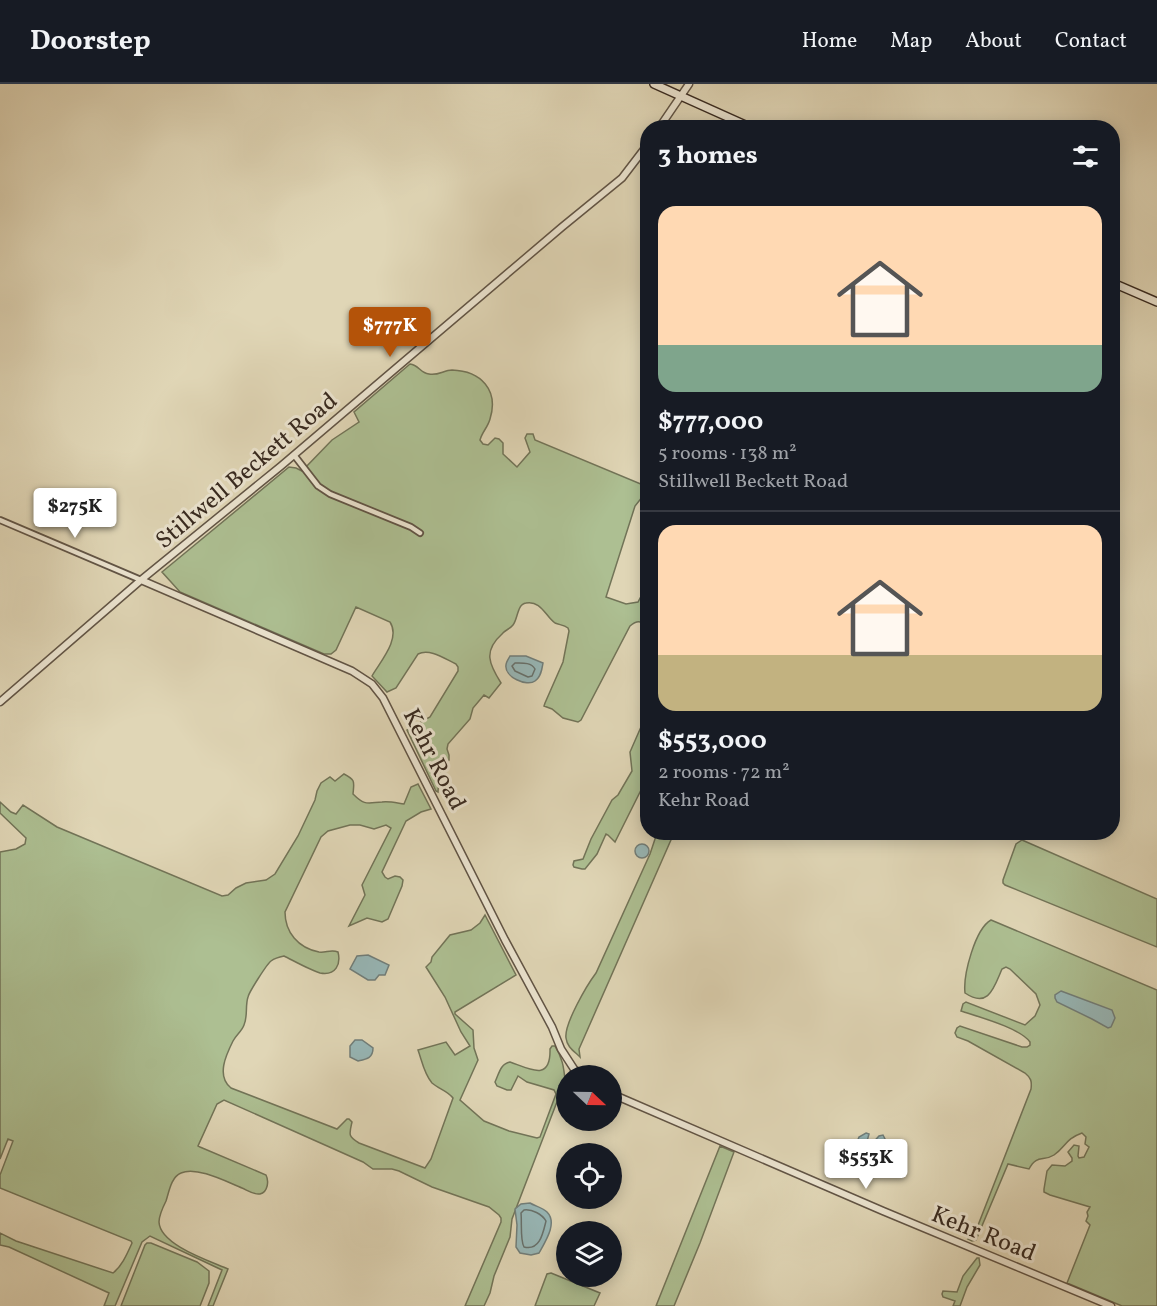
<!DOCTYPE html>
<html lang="en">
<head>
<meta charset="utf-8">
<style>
	:root { --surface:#171b24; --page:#242831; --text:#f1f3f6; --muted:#9ea1a6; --line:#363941; --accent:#b45309 }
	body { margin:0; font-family:Vollkorn,serif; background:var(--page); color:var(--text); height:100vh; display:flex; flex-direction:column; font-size:22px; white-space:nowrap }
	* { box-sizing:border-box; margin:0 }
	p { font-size:20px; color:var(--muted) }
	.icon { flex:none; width:33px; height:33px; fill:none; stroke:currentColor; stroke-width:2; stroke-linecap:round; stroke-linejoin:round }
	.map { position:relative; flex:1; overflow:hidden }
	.sheet { position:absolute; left:640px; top:36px; width:480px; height:720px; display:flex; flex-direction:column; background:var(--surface); border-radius:24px; box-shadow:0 3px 15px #0003 }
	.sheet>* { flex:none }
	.needle { width:39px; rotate:112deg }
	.buttons { position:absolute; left:556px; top:981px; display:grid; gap:12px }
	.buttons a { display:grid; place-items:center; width:66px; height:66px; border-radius:50%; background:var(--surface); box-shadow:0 3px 15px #0003; font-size:30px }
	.price { position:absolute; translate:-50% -51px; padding:0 14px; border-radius:6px; background:#fff; color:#222; font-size:20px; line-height:39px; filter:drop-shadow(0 2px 3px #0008) }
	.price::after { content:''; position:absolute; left:50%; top:36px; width:18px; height:14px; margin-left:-9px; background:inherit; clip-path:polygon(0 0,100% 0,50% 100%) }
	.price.current { background:var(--accent); color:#fff }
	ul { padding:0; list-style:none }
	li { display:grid; align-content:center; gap:12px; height:318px; padding:0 18px }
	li+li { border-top:2px solid var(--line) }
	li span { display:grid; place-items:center; height:186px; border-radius:18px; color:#555 }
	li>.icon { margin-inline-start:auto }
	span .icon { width:108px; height:108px; fill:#fffc; stroke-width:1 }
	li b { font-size:26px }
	h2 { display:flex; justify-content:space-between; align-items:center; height:72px; padding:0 18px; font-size:26px }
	header { display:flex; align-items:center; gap:36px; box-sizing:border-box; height:84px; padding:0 30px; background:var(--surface); border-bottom:2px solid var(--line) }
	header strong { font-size:28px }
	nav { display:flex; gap:33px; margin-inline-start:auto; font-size:21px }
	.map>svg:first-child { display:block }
</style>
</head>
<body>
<header>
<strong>Doorstep</strong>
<nav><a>Home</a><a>Map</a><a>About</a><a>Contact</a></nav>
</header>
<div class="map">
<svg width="1157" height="1222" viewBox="0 0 1157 1222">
	<rect width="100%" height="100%" fill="#e0d6b6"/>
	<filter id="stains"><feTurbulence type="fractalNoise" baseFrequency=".00333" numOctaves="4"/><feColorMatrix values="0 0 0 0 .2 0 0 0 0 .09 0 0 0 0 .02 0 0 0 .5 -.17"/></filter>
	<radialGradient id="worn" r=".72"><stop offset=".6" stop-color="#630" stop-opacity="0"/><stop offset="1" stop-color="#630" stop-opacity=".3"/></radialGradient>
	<path fill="#adbf92" stroke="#727458" stroke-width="1.5" d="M410,280C419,281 420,289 429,290C438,292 444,286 452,286C481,287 499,306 490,335C488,343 482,348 480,356L483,360L488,361L495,354L499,355L503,359V370L517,383L530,368L525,354L527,350H533L535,356L648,403V414L643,412L635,422L606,513L626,520L638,518L648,499V541C640,537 637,536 630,542L581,636L578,638L563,634L552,625L544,622L545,619L563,578L569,547L568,544C564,541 560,541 555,539C546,533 541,516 526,519C517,520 518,535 513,541C510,545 505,546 502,550C483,567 489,580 501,599L489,614L484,611L473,624L470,635L448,660L447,665L449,671V676L439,690L438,708L436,707L407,646L430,633L458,587V583L456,580C445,575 430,564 418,570L396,604L387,608L372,592C380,578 401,555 390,538L356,523L336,566L331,570H324L180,508L162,488L289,383L296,384L302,387L332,356L359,338L354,328Z
		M648,627V692L615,758L608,751L606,750L597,770L585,785H582L574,783L573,781L574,777L583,775L591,755L612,716L618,711L632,687L630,668Z
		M344,690C356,696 354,698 353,710C365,722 367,719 382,718C389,717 397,719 404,720L411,703L418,700L431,725L421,728L406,737L382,788L385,793L388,795L395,792L400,793L403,796L402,802L388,835L382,838L367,834L349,842L365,811L362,801L391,744L386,741L374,745L360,741H350L328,747L321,753L285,828C285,848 298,864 319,868C326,869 331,865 338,868C341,880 336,892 320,889C310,886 294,877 284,872C279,873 275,874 271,877C267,880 249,908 248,913C245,922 248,932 244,941C242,947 236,951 233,957C226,971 216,992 231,1004L337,1045L347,1035H349L352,1038C349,1051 348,1052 359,1059L425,1084L431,1075L453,1014C448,1007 439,1005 432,999C424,990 422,977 418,966L446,958L455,971L470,962L461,948L445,913L426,883L431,878L432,873L450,851L471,846L480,839L485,831L516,891L455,928V930L473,946L474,964L478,976L460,1016L484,1037L509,1047L537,1054L540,1053L556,1010L554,1006L527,998L518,992L511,1006H507L497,1002L495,998C499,990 500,980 510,978C530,985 551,998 550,965L552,962H555C562,973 564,983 565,997L512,1135L510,1153L494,1192L490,1209L484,1222H465L501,1138V1134L499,1131L489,1123L432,1103L399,1087L392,1085H373L363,1078L224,1016L217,1020L198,1062L200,1063L266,1091C269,1097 268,1108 260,1110C254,1111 247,1106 242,1104C227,1098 197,1082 181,1089C171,1093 169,1108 166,1117C163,1123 159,1131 159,1138C160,1161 210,1177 228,1185L213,1222H208L222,1186L150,1152L142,1158L115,1222H104L109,1209L9,1163L0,1161V1149L16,1157L113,1189C122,1182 127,1170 132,1159L131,1157L0,1104V1091L13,1057L8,1055L0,1075V768L16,765L25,760L26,754L0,729V718L11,728L16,730L23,721L57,743L222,812L228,811L236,804L246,799L266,796L275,790L298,752L315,716L317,707L321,699L330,693L335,697Z
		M657,749H674L579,965L580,973C574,967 567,963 566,954C564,940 587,901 596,889L650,770Z
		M1022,756L1157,815V863L1005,801L1003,799V796L1016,760Z
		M991,836L1157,906V1222H1122L1067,1199L1090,1141L1086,1137L1088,1132L1087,1128L1090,1123L1050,1111L1044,1108V1105L1047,1087L1052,1081L1065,1082L1072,1077V1074L1068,1068L1074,1061L1079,1062L1078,1072L1079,1074L1084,1073L1089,1063L1085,1060L1086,1053L1082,1049C1065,1055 1066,1063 1054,1071C1043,1078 1037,1070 1029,1085L1008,1080L976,1156L972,1157L968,1155L975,1149L1031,1005C1032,997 1031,994 1025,989L968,957L957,953L955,949L957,944L960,942L1022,963H1027L1030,961V958C1020,944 979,933 961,927L963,920L966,918L1025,941L1035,932L1040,921L1036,910L1010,885L1006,883L1002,885C994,903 989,925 965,909C963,891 975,845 991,836Z
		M720,1062L734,1068L700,1159L674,1222H656Z
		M147,1159H151L197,1178L209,1187V1199L200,1222H121L145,1161Z
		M977,1174H979L980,1181L967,1203L960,1222H953L955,1217L943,1213L942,1210L943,1207L957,1208L963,1192Z
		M551,1189L600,1209L594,1222H535L547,1190Z"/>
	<path fill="#97b7b7" stroke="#717e7a" stroke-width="1.5" d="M510,572H526L543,579C542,585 541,593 535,597C527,603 504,593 506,581C506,578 509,574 510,572Z
		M635 767a7 7 0 1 1 14 0a7 7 0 1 1-14 0Z
		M368,871L389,881L385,891H379L375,896H368L350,885L357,872Z
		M1061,907L1112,926L1115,934L1111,943L1108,944L1092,935L1057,918L1055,914V911Z
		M355,956H362L373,964C373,974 367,975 358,977L350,973V962Z
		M866,1049L869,1050L866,1061L869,1063L879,1052L883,1051L885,1055C884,1065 882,1072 873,1079L857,1075L853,1068L859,1053Z
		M530,1119C535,1122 543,1124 547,1128C558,1139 545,1158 539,1169L531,1171L520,1169L516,1163L517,1141L515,1125L521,1120Z"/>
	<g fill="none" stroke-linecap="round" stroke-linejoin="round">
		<path stroke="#67706b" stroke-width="1.5" d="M515,579C522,579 531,578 535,585L532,592L528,593L515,587L512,582Z
			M524,1126C532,1125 542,1130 546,1137C543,1149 540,1167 524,1163C520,1156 522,1139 521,1129Z"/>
		<defs>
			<path id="minor" d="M294,371L318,402L330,410L411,443L420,449
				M0,436L141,496"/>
			<path id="tertiary" d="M659,44L689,0
				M141,496L352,587L372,600L383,614L505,856L552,943L561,965L574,985L582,992
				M0,618L141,496L281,382L562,143L622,94L648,60
				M612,1010L883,1127L1111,1222"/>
			<path id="secondary" d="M654,0L752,44
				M1113,199L1157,218"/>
		</defs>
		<use href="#minor" stroke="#615445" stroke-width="8"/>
		<use href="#tertiary" stroke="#615445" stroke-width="9"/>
		<use href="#secondary" stroke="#37291f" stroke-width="10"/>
		<use href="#minor" stroke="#ebe4d0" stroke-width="4.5"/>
		<use href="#tertiary" stroke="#ebe4d0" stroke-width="6"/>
		<use href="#secondary" stroke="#ebe4d0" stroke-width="7"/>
	</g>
	<g text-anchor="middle" stroke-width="6" stroke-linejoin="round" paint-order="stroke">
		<g font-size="24" fill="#37291f" stroke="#ebe4d0">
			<text transform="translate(246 386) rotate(-40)" y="8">Stillwell Beckett Road</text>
			<text transform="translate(435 675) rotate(63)" y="8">Kehr Road</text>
			<text transform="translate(984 1149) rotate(22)" y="8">Kehr Road</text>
		</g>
	</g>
	<rect width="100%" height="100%" filter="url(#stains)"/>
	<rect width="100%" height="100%" fill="url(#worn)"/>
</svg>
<div class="buttons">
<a><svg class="needle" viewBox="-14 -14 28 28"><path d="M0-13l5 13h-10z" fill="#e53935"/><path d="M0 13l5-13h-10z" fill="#9ea1a6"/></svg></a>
<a><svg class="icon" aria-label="locate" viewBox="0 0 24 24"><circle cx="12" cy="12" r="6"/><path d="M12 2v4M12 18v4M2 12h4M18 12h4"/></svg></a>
<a><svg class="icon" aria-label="layers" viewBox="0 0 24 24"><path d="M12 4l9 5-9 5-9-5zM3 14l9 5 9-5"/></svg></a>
</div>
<b class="price current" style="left:390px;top:274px">$777K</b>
<b class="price" style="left:75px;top:455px">$275K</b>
<b class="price" style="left:866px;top:1106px">$553K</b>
<section class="sheet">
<h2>3 homes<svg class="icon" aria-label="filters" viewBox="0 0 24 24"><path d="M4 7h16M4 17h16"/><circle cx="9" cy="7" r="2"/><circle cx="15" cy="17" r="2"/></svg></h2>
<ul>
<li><span style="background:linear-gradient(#ffd9b3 75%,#7fa58c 0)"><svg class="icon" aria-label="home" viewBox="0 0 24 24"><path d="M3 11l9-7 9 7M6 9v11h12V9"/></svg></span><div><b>$777,000</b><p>5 rooms · 138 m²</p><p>Stillwell Beckett Road</p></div></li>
<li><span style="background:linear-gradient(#ffd9b3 70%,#c2b280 0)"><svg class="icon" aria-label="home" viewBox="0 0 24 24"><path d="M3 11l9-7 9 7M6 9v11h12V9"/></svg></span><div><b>$553,000</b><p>2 rooms · 72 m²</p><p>Kehr Road</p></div></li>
</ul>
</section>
</div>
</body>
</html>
